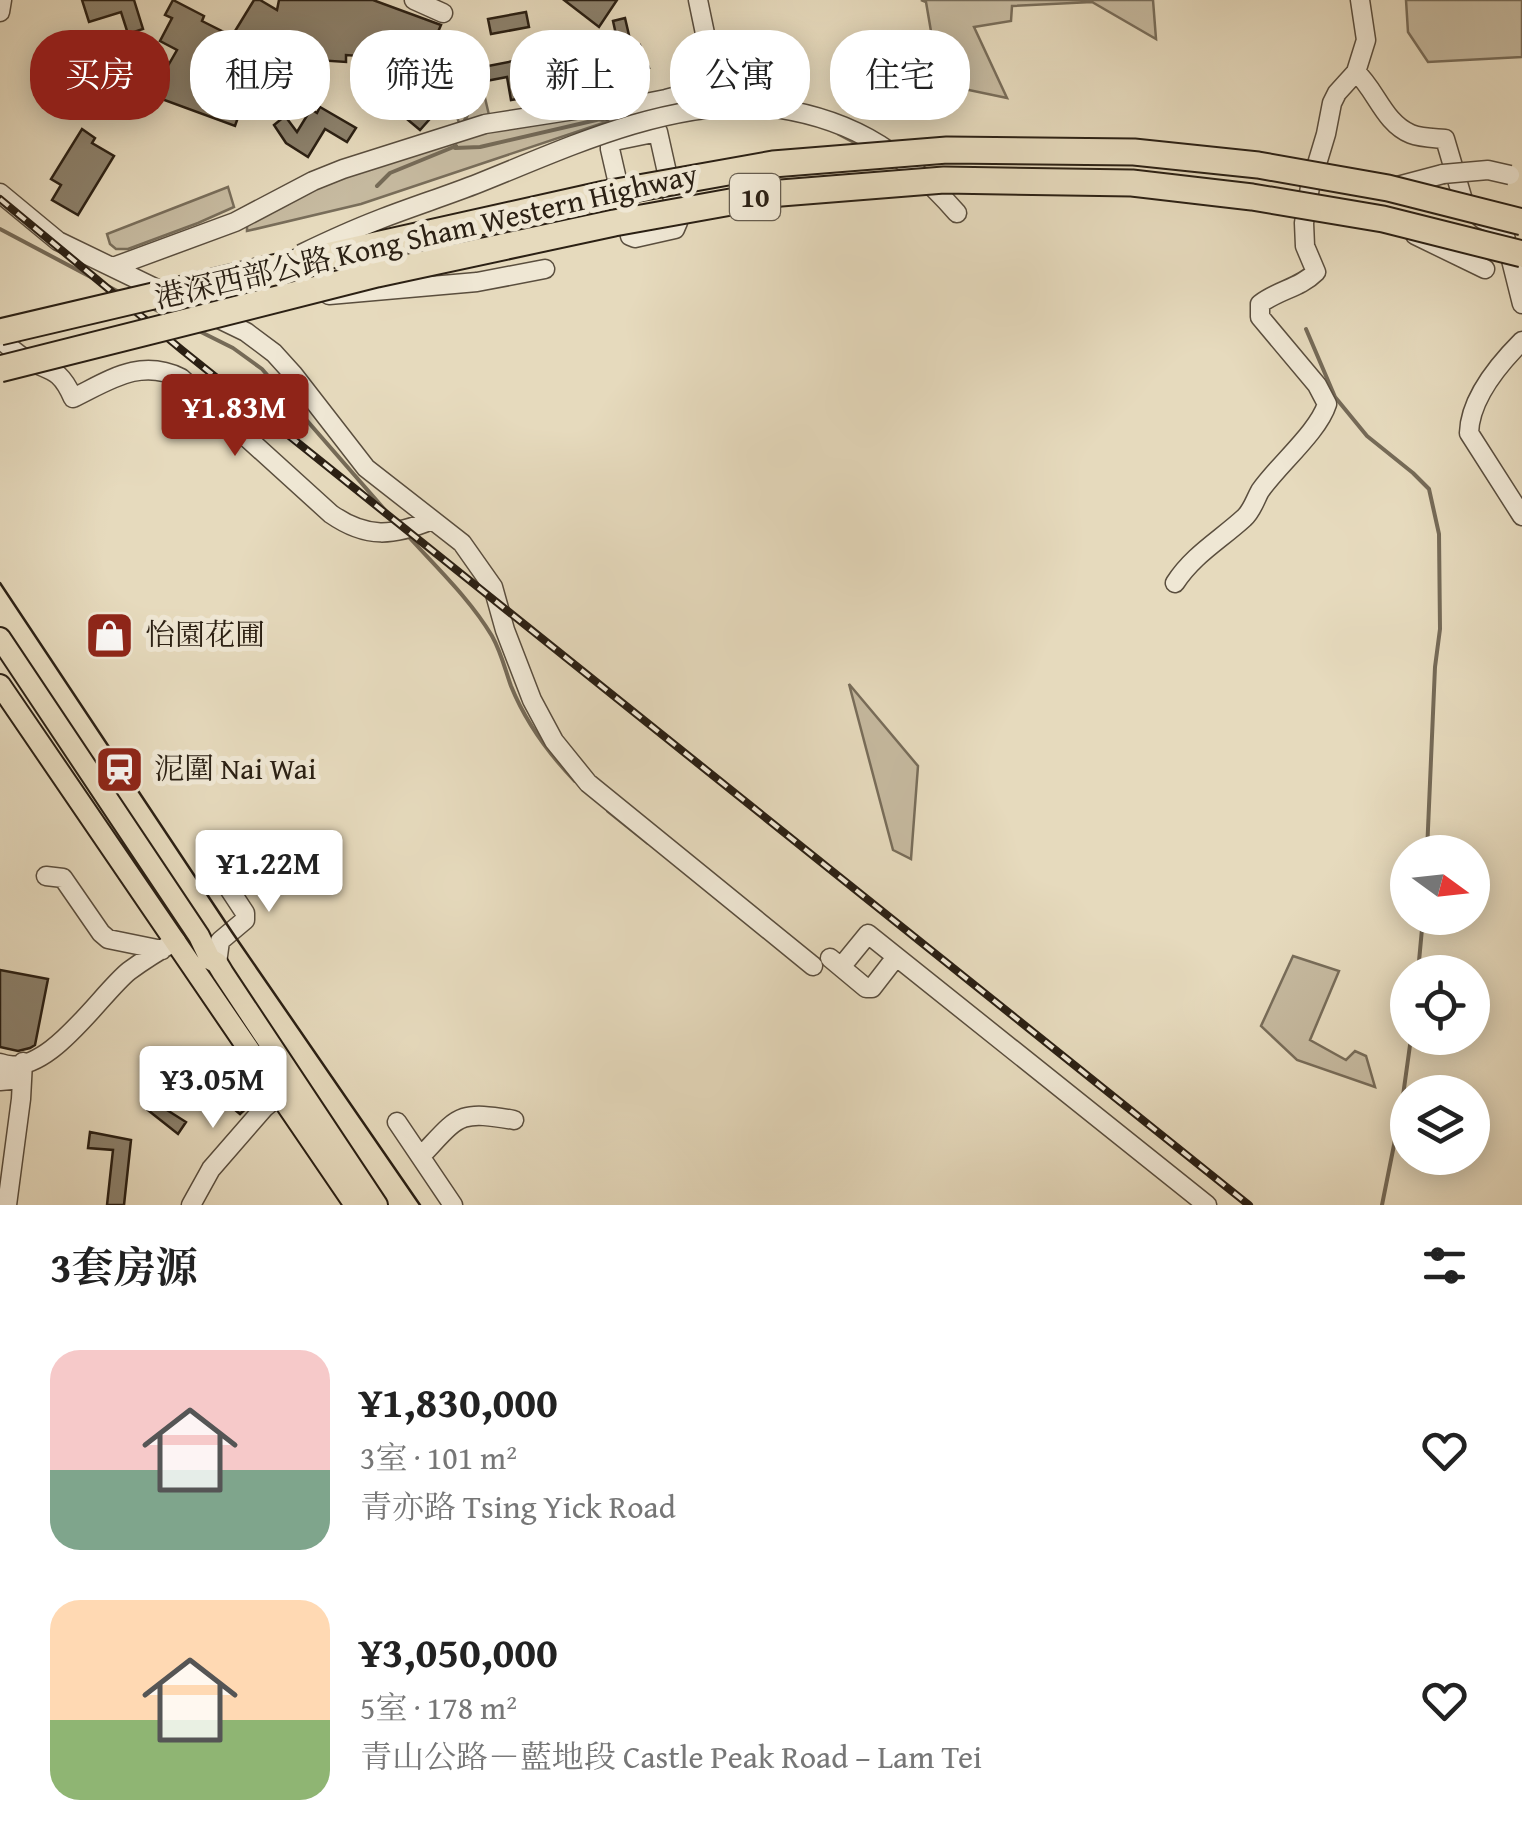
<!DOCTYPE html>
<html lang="zh">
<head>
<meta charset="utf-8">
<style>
	:root { --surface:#fff; --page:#f2f2f2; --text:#222; --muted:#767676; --accent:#8f2418 }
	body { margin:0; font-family:"Gentium Book Plus","Noto Serif SC",serif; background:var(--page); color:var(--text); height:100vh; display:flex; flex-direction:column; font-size:38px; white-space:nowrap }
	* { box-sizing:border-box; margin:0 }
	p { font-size:32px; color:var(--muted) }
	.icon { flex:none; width:55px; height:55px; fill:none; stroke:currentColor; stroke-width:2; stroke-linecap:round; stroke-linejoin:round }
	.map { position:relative; height:1205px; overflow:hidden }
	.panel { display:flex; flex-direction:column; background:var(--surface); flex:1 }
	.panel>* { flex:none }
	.banner { position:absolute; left:30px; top:30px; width:1000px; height:90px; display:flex; gap:20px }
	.needle { width:65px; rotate:105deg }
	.tools { position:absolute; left:1390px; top:835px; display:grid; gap:20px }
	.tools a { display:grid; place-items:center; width:100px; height:100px; border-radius:50%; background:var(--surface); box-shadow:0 5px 25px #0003; font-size:50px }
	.price { position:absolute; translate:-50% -85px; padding:0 22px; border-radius:10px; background:#fff; color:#222; font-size:32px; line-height:65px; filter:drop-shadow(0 2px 5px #0008) }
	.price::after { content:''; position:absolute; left:50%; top:60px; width:30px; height:22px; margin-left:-15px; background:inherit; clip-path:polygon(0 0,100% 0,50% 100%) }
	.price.active { background:var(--accent); color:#fff }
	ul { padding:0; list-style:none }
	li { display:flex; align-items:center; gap:30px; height:250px; padding:0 50px }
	li span { display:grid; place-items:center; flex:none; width:280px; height:200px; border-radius:30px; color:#555 }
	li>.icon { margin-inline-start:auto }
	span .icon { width:120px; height:120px; fill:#fffc; stroke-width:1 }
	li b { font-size:42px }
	h2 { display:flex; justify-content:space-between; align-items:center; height:120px; padding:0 50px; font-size:42px }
	.tag { padding:0 35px; border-radius:40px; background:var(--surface); box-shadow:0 5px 25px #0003; font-size:35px; line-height:90px }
	.tag.active { background:var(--accent); color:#fff }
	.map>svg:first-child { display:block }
</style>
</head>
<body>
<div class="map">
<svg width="1522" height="1205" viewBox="0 0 1522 1205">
	<rect width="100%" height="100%" fill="#e6dabd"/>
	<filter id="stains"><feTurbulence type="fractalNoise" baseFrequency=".002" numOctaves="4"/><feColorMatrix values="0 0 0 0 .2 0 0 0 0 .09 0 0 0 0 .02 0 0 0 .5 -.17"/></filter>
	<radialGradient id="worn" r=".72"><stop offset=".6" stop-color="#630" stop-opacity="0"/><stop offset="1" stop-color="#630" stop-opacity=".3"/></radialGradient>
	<path fill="#c6baa0" stroke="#786d5a" stroke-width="2.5" d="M921,0H1153L1156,39L1092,2L1012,6L1011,21L974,27L1007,98L940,84L926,2Z
		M1406,0H1522V57L1428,62L1408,32Z
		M457,66L478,68L489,115L459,123L450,95Z
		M577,113L606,122L361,204L247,231V225L315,187L473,133Z
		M228,187L234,207L198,223L128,249H116L110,244L107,234Z
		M849,684L918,766L911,859L893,850Z
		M1293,956L1339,971L1310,1040L1346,1060L1355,1051L1366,1056L1375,1087L1297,1060L1261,1026Z"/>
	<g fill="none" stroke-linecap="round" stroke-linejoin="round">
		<path stroke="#756a57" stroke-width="4" d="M688,102C726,94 770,79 804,106
			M464,123L471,104
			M839,134L854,142L862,144
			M455,148L480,147L605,118
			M377,186L390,173L456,146
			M0,229L119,292
			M150,307L168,316
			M195,329L233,348L262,369L398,525
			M1306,329L1335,397L1367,436L1413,473L1429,489L1439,534L1440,629L1435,667L1427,852
			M408,536C437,568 470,599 492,636C501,652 505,669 511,686C526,723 548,753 575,781
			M608,811L648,843
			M1418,972L1423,918
			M1382,1205L1401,1110L1411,1038"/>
	</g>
	<path fill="#8c816c" stroke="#2b2014" stroke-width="2.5" d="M82,0H134L143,29L128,34L121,12L89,22Z
		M173,0L204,16L202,21L232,36L254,0H260L277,10L279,0H373L441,25L438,32L434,35L432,61L346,55V62L317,60L303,84L299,81L284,107L269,98L258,116L242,106L235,126L148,94L153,81L158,83L177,50L160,41L172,18L165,15Z
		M564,0H617L599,27Z
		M526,12L529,27L491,34L488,19Z
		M625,18L632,48L640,45L649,68L635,73L633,68L613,73L608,52L619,49L617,41H619L617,39L613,21Z
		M585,47L592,85L553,92L549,69L525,74L529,97L511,100L507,77L486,81L483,67Z
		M85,65L107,100L94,109L72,74Z
		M385,70L435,113L420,130L370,88Z
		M320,107L356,128L347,142L325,129L308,157L286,143L274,125L285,116L297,132L311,109L317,113Z
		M82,129L95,138L92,143L114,156L78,215L52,200L61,185L51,179Z
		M0,970L48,979L35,1045L30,1048L18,1051L0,1047Z
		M238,1078L254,1101L240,1114L216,1094Z
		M153,1096L168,1109L167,1110L186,1122L178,1134L144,1107Z
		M90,1132L131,1140L124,1205H107L113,1150L88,1148Z"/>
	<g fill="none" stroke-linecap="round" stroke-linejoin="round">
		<defs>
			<path id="minor" d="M414,0L443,13
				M1360,0L1366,40L1356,72C1376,90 1384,123 1411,134C1421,138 1434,138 1445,139L1463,200L1482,219L1503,228L1522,304
				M0,12L2,0
				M757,106C844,114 900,148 957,213
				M614,112L620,108L666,99L722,84L723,76L708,48L698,0
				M1394,187L1443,174
				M0,193L58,241L246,332L274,353L293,374L366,468L462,543L493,587L505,630L532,700L554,741L588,783L813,966
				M1415,235L1485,269
				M113,267L235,222L313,181L343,169L485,124L581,109L606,110L651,122L658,132L678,222L675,229L635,238L630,236L610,149V144L614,141L658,132
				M329,295L477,282L545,269
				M0,339C7,345 14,351 21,356C48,373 58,364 73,398C110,380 140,358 181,378L331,514C367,539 393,536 432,520
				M1522,341C1499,364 1470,398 1469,433L1522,516
				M1175,583C1193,555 1220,540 1244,518C1252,511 1255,500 1260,491C1279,464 1318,432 1327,404L1317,385L1260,317V304C1278,290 1300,288 1316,272L1305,246L1304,223L1310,187L1326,134L1332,103L1337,93L1356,72
				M46,876L63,878L101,933L108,939L162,950
				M830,958L866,988H872L896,957
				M217,963L220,941L245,920V913L220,875
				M841,967L868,934L1207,1205
				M0,1063C46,1081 99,995 129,971C144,960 160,950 176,941
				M0,1081L22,1079
				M397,1122L453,1205
				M421,1156C459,1116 457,1110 514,1120
				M7,1205L21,1099L23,1062
				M191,1205L211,1169L264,1108L288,1088"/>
			<path id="major" d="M0,638L199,936L210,959L217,963L223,973L377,1205
				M0,685L355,1205"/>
		</defs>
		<use href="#minor" stroke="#5a4e3e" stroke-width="21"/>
		<use href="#major" stroke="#2b2014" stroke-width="24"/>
		<use href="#minor" stroke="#efe7d4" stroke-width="18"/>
		<use href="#major" stroke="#e6dabd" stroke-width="20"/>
		<path stroke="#2b2014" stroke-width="2.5" d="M0,583L232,932L420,1205"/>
		<defs>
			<path id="rail" d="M0,199L182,350L1249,1205"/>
		</defs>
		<use href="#rail" stroke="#2b2014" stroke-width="8"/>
		<use href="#rail" stroke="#efe7d4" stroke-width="4" stroke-dasharray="11" stroke-linecap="butt"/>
		<defs>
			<path id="minor-bridge" d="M1443,174L1488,170L1510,175
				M301,254C326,242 352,230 378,220C411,207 446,196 479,183C569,147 658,104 757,106"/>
			<path id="highway-bridge" d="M0,332L264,270L605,194L773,164L947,150L1134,152L1258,165L1388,188L1522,222
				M0,369L377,274L614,223L781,193L944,180L1132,183L1252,197L1383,219L1522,254"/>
		</defs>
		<use href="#minor-bridge" stroke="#5a4e3e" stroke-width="21" stroke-linecap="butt"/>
		<use href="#highway-bridge" stroke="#2b2014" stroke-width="29" stroke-linecap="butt"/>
		<use href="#minor-bridge" stroke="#efe7d4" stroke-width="18"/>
		<use href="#highway-bridge" stroke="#e6dabd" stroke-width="25"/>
	</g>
	<defs>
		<symbol id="shop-square" viewBox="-11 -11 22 22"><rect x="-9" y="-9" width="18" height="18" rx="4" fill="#8f2418" stroke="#efe7d4"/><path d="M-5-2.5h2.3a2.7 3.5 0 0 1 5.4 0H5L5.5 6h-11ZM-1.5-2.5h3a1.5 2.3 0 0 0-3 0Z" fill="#fff"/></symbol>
		<symbol id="station-square" viewBox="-11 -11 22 22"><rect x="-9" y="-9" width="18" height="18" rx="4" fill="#8f2418" stroke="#efe7d4"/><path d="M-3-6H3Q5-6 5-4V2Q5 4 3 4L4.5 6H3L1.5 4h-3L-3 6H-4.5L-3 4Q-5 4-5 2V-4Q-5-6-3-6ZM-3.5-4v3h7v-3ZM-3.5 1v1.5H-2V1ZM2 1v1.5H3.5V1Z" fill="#fff"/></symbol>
	</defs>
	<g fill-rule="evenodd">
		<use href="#shop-square" x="82" y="608" width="55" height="55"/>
		<use href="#station-square" x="92" y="742" width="55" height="55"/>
	</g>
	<g text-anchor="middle" stroke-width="10" stroke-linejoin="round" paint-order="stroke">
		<rect fill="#efe7d4" stroke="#665c4e" stroke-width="2.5" x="730" y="174" width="50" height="46" rx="8"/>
		<g font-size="28" font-weight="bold" fill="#2b2014">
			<text x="755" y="207">10</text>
		</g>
		<g font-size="30" fill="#2b2014" stroke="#efe7d4">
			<text transform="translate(426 236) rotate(-13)" y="10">港深西部公路 Kong Sham Western Highway</text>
		</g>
		<g font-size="30" fill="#2b2014" stroke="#efe7d4" text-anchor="start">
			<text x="145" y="645">怡園花圃</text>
			<text x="154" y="779">泥圍 Nai Wai</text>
		</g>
	</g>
	<rect width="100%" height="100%" filter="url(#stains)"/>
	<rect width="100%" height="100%" fill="url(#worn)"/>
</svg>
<div class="tools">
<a><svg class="needle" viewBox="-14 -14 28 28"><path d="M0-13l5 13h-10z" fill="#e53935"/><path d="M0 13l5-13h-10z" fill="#767676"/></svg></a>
<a><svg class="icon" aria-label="locate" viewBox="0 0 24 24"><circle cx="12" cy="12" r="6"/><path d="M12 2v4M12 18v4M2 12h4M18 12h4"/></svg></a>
<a><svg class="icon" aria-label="layers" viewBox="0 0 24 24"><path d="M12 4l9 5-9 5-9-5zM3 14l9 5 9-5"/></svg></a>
</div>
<b class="price active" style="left:235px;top:459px">¥1.83M</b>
<b class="price" style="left:269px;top:915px">¥1.22M</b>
<b class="price" style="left:213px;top:1131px">¥3.05M</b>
<div class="banner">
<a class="tag active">买房</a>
<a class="tag">租房</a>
<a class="tag">筛选</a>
<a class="tag">新上</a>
<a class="tag">公寓</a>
<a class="tag">住宅</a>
</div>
</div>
<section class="panel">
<h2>3套房源<svg class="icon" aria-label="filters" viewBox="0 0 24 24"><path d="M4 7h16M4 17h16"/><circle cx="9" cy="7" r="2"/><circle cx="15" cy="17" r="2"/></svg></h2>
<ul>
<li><span style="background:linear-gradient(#f6c9c9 60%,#7fa58c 0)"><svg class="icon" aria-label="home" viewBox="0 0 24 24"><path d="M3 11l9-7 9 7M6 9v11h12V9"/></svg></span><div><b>¥1,830,000</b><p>3室 · 101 m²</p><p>青亦路 Tsing Yick Road</p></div><svg class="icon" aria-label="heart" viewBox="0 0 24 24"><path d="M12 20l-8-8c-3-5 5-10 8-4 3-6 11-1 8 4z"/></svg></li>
<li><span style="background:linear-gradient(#ffd9b3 60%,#8fb573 0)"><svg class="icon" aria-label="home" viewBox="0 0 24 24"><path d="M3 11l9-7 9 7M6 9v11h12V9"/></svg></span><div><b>¥3,050,000</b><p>5室 · 178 m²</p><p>青山公路－藍地段 Castle Peak Road – Lam Tei</p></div><svg class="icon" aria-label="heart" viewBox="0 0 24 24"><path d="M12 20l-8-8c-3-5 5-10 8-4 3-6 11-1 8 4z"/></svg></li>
</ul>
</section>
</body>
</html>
